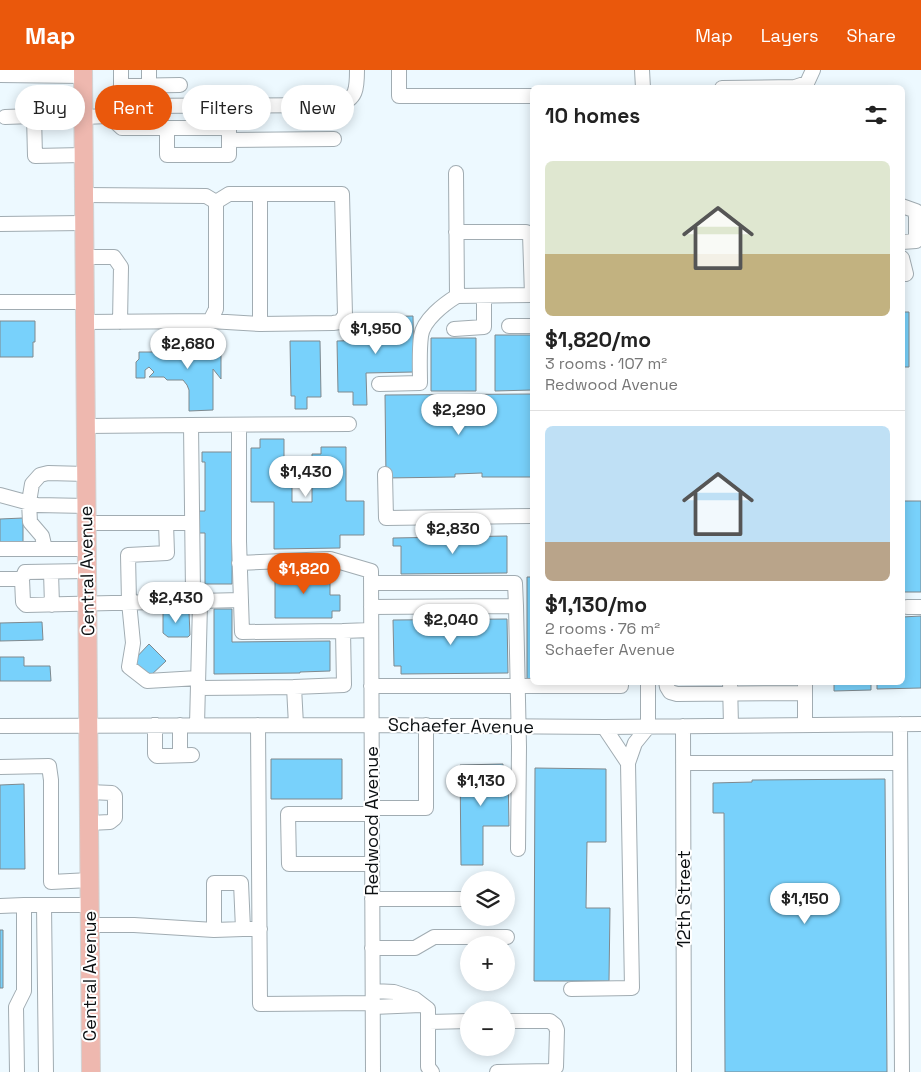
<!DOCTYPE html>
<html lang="en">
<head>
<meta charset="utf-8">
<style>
	:root { --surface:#fff; --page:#f6f6f6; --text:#222; --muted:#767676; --line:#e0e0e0; --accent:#ea580c }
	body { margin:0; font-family:"Space Grotesk",sans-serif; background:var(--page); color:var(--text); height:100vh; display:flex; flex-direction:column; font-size:19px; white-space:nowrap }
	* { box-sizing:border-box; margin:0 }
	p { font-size:16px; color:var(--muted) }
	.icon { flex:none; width:28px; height:28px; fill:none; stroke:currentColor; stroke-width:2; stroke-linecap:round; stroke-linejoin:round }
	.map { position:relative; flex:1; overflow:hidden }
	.details { position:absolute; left:530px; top:15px; width:375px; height:600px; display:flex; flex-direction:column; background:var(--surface); border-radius:8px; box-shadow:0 2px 12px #0003 }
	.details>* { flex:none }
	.guide { position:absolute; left:15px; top:15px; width:440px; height:45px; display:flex; gap:10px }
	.buttons { position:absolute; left:460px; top:801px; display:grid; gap:10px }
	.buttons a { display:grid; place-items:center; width:55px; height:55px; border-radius:50%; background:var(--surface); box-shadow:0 2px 12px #0003; font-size:25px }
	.price { position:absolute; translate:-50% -42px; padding:0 11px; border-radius:18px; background:#fff; color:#222; font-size:16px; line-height:32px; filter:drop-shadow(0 1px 2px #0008) }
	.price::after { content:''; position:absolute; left:50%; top:30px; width:15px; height:11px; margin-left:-8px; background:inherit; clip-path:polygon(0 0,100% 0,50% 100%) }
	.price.current { background:var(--accent); color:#fff }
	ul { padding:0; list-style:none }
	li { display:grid; align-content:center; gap:10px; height:265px; padding:0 15px }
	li+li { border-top:1px solid var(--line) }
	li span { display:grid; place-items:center; height:155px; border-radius:8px; color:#555 }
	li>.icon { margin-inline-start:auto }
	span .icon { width:90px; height:90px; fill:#fffc; stroke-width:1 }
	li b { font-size:21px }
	h2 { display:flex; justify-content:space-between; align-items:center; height:60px; padding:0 15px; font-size:21px }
	.tag { padding:0 18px; border-radius:22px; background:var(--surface); box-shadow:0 2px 12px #0003; font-size:18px; line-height:45px }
	.tag.current { background:var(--accent); color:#fff }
	header { display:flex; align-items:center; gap:30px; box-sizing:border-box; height:70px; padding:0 25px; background:var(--accent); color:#fff }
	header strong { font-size:24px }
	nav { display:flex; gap:28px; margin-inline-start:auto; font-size:18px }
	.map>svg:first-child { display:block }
</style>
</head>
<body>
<header>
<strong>Map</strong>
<nav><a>Map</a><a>Layers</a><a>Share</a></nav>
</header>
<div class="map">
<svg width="921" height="1002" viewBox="0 0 921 1002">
	<rect width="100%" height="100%" fill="#edf9ff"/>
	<path fill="#78d1fb" stroke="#7f898e" d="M902,242H909V297H902Z
		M413,246L414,302L366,303L367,335H353V322H338L337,271L368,270V247Z
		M0,251H35V272H33V287H0Z
		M495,265H532V320L495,321Z
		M431,268H476V321H431Z
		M188,270H224L221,273V309L213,299V340L189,341V320L187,315L183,310H167L164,307H149L154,302L149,297L145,300V308H136V292L139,289V282H188L193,277L196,280L200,277L196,273L193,276Z
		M290,271H320L321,327H307V339H295V326H291Z
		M532,324V407H482V403L455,404V407L386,408L385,325Z
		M260,369H284V391H292V432H312V384H321V377H346V431H364V465H340V478L274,479V432H251V378H260Z
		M202,382H233L232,514H205V463H199V441H205V392H202Z
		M902,431H921V522H902Z
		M23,448V477H0V449Z
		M507,466V503L401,504V476H393V468Z
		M275,500H330V525H340V541H332V548H275Z
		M527,507H532V609H527Z
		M214,539H232V572L330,571V601L300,602V603L214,604Z
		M164,541L189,542L190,565L188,567H168L163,563V543Z
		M921,546V618L877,619V612H902V547Z
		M507,549L508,603L401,604V596H394L393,550Z
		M42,552L43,570L0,571V553Z
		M149,574L166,591L148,608L132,592Z
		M0,587H24V596H50L51,611H0Z
		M834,612H871V620L834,621Z
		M271,689H342V729H271Z
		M503,694V701H508L509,756H483V795H461L460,695Z
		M535,698L606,699V772H587L586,838H610L609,911H534Z
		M885,709L887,1002H725L724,743H713V713L752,712V710Z
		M24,714L25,799H0V715Z
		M0,860H3V918H0Z"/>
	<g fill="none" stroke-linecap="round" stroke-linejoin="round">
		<defs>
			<path id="minor" d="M121,0V36
				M149,0V15
				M399,0V26H532
				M642,0L643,18
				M0,5L83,6
				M121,16L180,15
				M722,18L795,17L807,13L813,0
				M34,46L35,86L83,85
				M109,46L122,58H229V85H167V58
				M5,47L60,45L83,47L109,46L121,36L337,35C357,30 357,18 357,0
				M229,70L334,69
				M456,103L457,226
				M84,125L206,126L216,132V239L210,251L85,252
				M902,136L916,141V171L902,172
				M0,154L84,153
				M456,162H526L530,164L532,225
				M84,187H114L121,197L120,252
				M902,188L906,204H902
				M457,226L532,225
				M0,232H85
				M210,251L260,254L333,253L340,252L345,245L342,124H229L216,132
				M260,254V124
				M509,256H532
				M454,259L484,257V226
				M379,314L420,313C420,298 419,281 421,266C423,250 444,234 457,226
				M191,355L349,354
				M86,356L191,355L193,522L200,534L197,655
				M239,356V471L242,562L343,561L344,615L294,617L296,655
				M385,404L386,448L532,446
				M0,425L37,435L87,436
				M87,453H192
				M166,453L167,483L128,485L129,532L133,573L129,597L147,611L198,608
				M0,479H87
				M45,479L42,466L30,452L29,432L32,414L40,405L48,403L86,404
				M239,493L330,489L371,501L373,1002
				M87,501L25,502L22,509L23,532L26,535L241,530
				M51,502L52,535
				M0,509H22
				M371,513H515L516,536
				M371,537L516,536L519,677L518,779
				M907,537H921
				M343,561L371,560
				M666,612L667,617L670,622L677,624L805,623
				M730,612L731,656
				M805,612V655
				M371,616H621V612
				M198,618L294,617
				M900,654L902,1002
				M155,655V684L157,686L192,685
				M180,655V685
				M258,655L260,934L373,933
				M0,656L371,655L604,657L921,654
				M683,656L684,1002
				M604,657L628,693
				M683,693H900
				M0,697L49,696L51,710V812L90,810
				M89,722L112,723L115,726V748L110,752L89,753
				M371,738H426V655
				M371,744H288L289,794H372
				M372,829H469
				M0,836L24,835
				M90,855H134L214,860V813H241L243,859H260
				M214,860L243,859
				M372,878H415L434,867H507
				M571,919L632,918L628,693L635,673L648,657V612
				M373,921L394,922L415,929L428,939V997L432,1002
				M373,937L421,935
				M429,952L469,951
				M17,1002L16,937L24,921V835H44
				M46,1002L44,835H90
				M497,1002L551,1001L556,997L557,960L555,955L550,951H506"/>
			<path id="major" d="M83,0L91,1002"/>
		</defs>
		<use href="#minor" stroke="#a1acb2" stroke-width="16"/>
		<use href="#major" stroke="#d3d4d4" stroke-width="20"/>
		<use href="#minor" stroke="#fff" stroke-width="14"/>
		<use href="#major" stroke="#eeb8af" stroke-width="18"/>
	</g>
	<g text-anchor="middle" stroke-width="4" stroke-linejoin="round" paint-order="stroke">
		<g font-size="18" fill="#0c1012" stroke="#fff">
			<text transform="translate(87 501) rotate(-91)" y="6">Central Avenue</text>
			<text transform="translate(461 656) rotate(1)" y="6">Schaefer Avenue</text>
			<text transform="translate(372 751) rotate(-90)" y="6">Redwood Avenue</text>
			<text transform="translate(684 829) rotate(-90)" y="6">12th Street</text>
			<text transform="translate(90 906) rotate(-90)" y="6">Central Avenue</text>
		</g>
	</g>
</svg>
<div class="buttons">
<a><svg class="icon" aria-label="layers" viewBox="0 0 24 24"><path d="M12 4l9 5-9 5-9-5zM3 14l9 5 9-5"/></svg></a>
<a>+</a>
<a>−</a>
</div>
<b class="price" style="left:376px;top:285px">$1,950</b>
<b class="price" style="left:188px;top:300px">$2,680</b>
<b class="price" style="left:459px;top:366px">$2,290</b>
<b class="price" style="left:306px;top:428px">$1,430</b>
<b class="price" style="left:453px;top:485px">$2,830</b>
<b class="price current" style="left:304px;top:525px">$1,820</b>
<b class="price" style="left:176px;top:554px">$2,430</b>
<b class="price" style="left:451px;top:576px">$2,040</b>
<b class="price" style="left:481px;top:737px">$1,130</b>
<b class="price" style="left:805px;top:855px">$1,150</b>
<div class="guide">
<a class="tag">Buy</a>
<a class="tag current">Rent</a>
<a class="tag">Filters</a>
<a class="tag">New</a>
</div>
<section class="details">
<h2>10 homes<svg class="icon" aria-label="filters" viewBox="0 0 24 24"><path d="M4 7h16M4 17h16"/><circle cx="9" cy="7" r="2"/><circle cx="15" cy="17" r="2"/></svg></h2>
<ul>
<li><span style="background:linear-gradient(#dfe7d0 60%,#c2b280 0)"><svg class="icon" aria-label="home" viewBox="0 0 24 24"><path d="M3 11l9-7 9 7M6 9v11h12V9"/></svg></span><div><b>$1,820/mo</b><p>3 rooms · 107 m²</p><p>Redwood Avenue</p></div></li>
<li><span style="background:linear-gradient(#bfe0f5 75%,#b9a48a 0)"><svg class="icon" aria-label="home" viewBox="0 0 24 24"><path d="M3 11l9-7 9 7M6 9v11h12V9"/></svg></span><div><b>$1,130/mo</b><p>2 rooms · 76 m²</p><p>Schaefer Avenue</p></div></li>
</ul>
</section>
</div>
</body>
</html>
